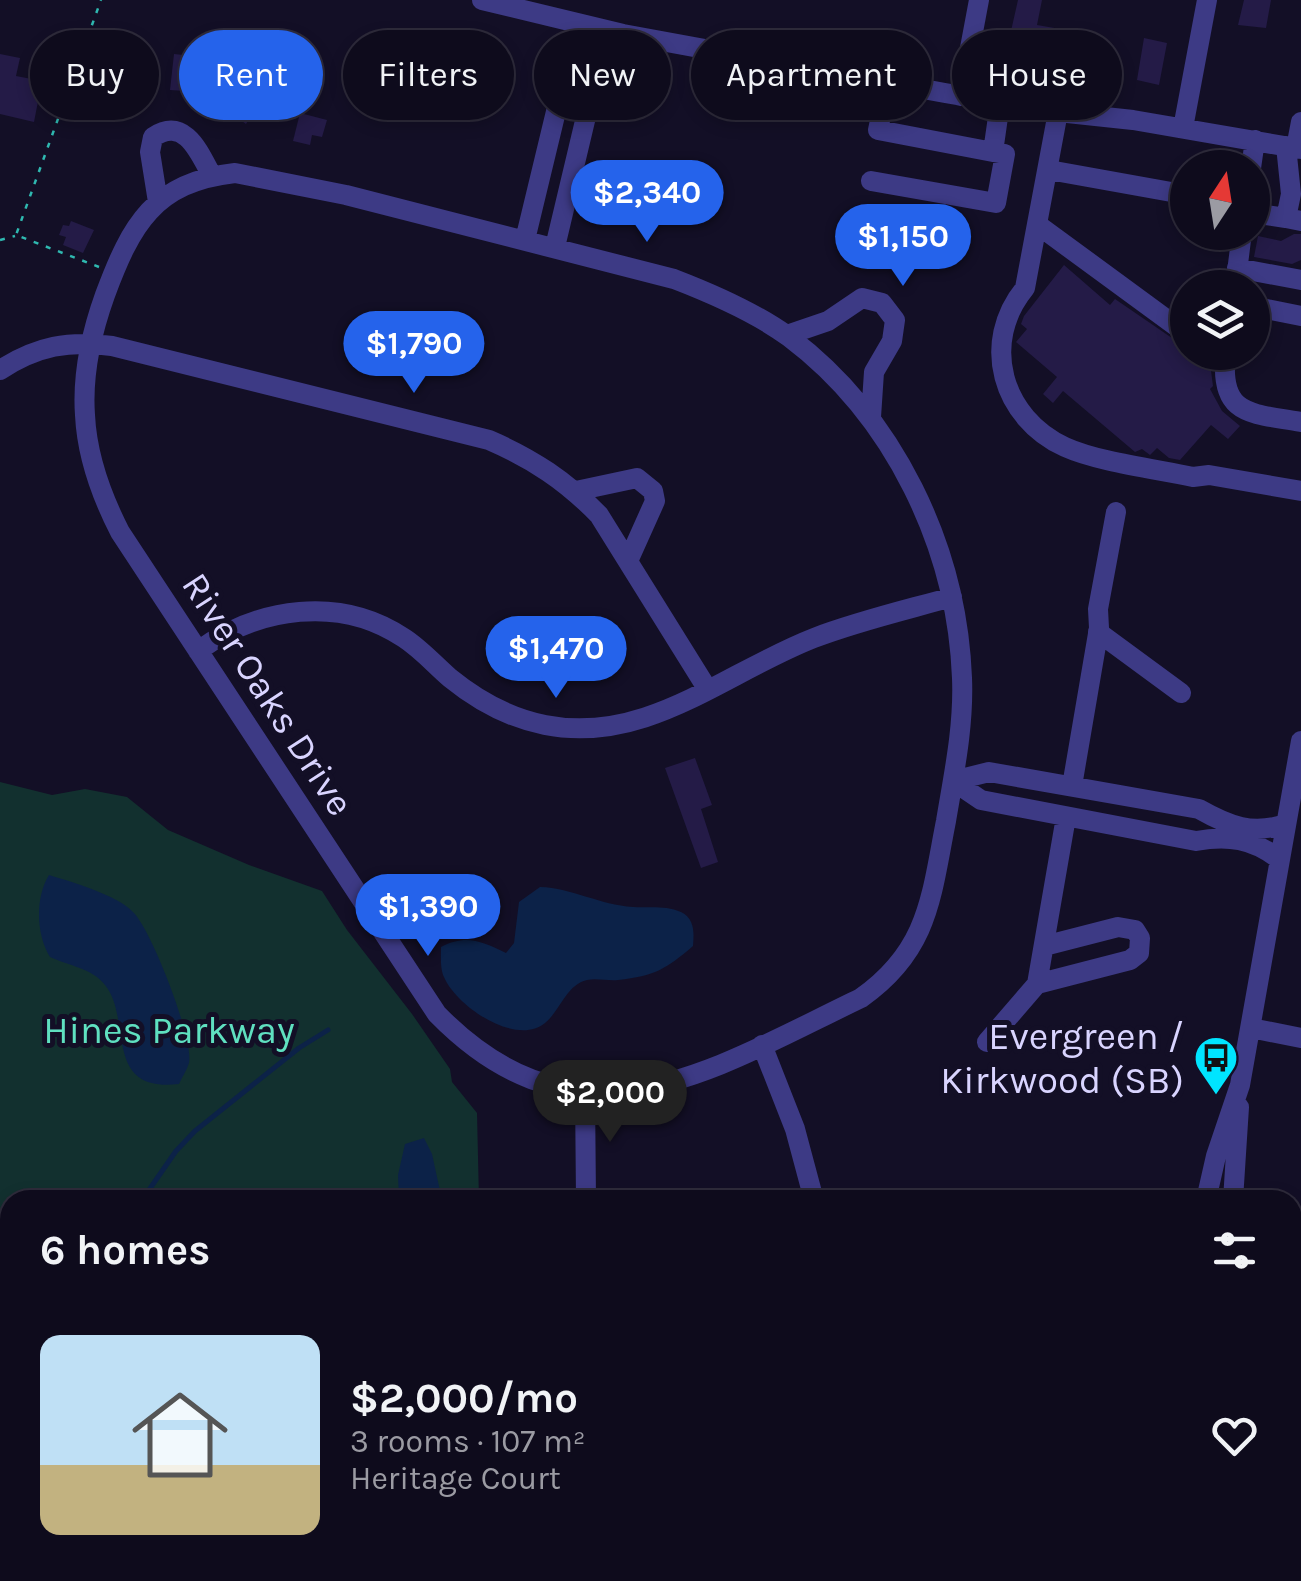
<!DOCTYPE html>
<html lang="en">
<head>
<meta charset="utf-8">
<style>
	:root { --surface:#0e0b1c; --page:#171425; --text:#f1f3f6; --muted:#9b9ba3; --line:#2e2b3b; --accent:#2563eb }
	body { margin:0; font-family:Karla,sans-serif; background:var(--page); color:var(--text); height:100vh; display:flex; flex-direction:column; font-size:38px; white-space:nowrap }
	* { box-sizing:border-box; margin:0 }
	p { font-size:32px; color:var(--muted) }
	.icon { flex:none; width:55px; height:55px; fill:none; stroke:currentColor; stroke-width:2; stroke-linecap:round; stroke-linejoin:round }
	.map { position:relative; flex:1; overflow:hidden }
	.panel { position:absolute; left:0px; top:1190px; width:1302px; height:392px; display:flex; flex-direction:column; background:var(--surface); border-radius:30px 30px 0 0; box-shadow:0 5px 15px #0003,0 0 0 2px var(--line) }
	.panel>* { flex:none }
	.top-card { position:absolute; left:30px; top:30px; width:1242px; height:90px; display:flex; gap:20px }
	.needle { width:65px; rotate:12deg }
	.controls { position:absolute; left:1170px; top:150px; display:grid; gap:20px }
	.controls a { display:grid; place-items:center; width:100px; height:100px; border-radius:50%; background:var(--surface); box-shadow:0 5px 15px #0003,0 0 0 2px var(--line); font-size:50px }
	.price { position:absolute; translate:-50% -85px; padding:0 22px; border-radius:35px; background:var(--accent); color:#fff; font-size:32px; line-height:65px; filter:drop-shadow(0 2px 5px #0008) }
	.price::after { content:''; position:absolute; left:50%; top:60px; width:30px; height:22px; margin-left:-15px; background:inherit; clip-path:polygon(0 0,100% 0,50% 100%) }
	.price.selected { background:#222; color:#fff }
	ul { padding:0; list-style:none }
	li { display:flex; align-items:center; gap:30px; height:250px; padding:0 40px }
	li+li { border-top:2px solid var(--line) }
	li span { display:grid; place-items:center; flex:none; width:280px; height:200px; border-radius:20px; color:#555 }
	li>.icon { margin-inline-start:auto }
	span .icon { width:120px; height:120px; fill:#fffc; stroke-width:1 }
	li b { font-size:42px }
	h2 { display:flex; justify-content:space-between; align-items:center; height:120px; padding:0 40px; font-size:42px }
	.pill { padding:0 35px; border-radius:45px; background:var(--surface); box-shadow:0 5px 15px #0003,0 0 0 2px var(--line); font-size:35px; line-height:90px }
	.pill.selected { background:var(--accent); color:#fff }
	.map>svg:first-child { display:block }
</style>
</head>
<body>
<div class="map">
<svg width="1301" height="1581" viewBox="0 0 1301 1581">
	<rect width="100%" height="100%" fill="#130f26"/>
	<path fill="#12302f" d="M0,782L52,795L85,789L127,797L168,830L249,865L322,891L347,930L412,1014L450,1069L452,1082L477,1113L479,1200H10V1572L303,1573L275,1581H0Z
		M1293,1421L1301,1423V1581H1223V1573L1292,1572Z"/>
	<path fill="#0c2248" d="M49,875C72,882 117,895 133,912C151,929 194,1039 189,1063C187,1070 182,1077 179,1084C102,1093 133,1019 105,985C92,968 69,966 50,957C36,934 35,898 49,875Z
		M540,887C572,888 600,905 633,907C649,908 666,905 681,912C695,919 694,933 693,946C666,969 655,976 618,980C608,981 597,978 587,980C566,985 560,1011 545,1023C516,1047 456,1006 444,977C440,969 441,956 441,947C466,934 481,941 506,953L514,943L519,902Z
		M424,1138L432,1154L442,1200H399L398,1175L405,1144Z"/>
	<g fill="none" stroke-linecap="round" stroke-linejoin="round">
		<path stroke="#0c2248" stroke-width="5" d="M142,1200L176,1151L195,1131L299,1048L328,1030
			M0,1285L10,1275"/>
	</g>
	<path fill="#241b47" d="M1018,0H1042L1037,25L1066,30L1063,43L1030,37L1026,56L1006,53Z
		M1244,0H1271L1266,28L1238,25Z
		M399,38L455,52L449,75L440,73L439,79L382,63L387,46L397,48Z
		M1144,38L1167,43L1159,85L1137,80Z
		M0,54L20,58L16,76L42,81L34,122L0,114Z
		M174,54L202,57L201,71L214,72V77L246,98L243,102L255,110L246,124L226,110L221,116L208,108L220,90L186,86L185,91L170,90Z
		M300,113L327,120L322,137L312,135L310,145L293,141Z
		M71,221L94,230L83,253L63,245L66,237L59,235L63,225L69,226Z
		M1294,234H1301V260L1292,264L1254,257L1258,236L1281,241Z
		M1064,265L1110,305L1115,299L1188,349V352H1196L1203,358L1200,362L1211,371L1213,386L1210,389L1222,411L1240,426L1228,439L1211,425L1180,460L1169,458L1157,448L1150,455L1142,449L1135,452L1063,391L1053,403L1043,394L1057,377L1016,342L1027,329L1021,324L1024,316Z
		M695,758L712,805L701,809L718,862L701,868L665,768Z"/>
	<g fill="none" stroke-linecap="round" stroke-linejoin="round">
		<path stroke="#2fb8b0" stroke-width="2.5" stroke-dasharray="5 8" stroke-linecap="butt" d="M0,240L15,236
			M99,267L16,235L101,0
			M0,1385L10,1394
			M0,1569L8,1558L10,1538"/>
		<path stroke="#3d3a85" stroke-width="20" d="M482,0L623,34L945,93L1058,112L1133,120L1301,149
			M888,82L878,130L993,152L1000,103
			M961,96L979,0
			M1058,112L1025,288C980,343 1002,418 1065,447C1098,462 1156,469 1193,477L1209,475L1301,491
			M1183,128L1207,0
			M1286,146L1291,194L1286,218L1301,221
			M1296,148L1301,122
			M1251,168L1255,140
			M1049,170L1188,195
			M235,173L346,195L674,279C713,294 755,312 789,337C894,416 957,547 962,678C964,726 954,773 946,821C931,897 929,950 861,998C711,1070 579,1159 437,1014L120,532C101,495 87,457 85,415C82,373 91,334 105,295C131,225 154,182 235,173Z
			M871,181L996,203L1005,154L993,152
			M158,202L150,152L153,137C185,116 199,152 212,176
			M1252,213L1286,218
			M1038,225L1188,335
			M525,240L559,99L576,87L591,27
			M555,247L589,104L576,87
			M1237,268L1301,280
			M1235,288L1242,232
			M1252,306L1301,316
			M787,335L828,321L862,298L882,303L895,320L892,341L874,372L871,417
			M1226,352C1218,417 1252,413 1301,422
			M0,370C37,346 69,340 112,346L489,440C533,459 566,481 599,515L708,690
			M576,491L637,478L653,491L655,501L629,559
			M1098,632L1181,693
			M198,651C258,607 340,595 404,638C421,649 435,665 450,678C477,700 510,718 545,725C646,745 724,673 814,638C858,621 906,610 952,597
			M1072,786L1099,628L1098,609L1116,512
			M1279,859C1253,839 1228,835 1196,841L981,800L953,781L989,772L1199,809C1229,826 1252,835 1286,824
			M1037,984L1130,960L1139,953L1140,938L1135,930L1118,927L1044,946
			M1251,1028L1301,1038
			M987,1042L1037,984L1066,817
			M762,1045L795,1129L814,1200
			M585,1091L586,1200
			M1206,1200L1216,1156L1240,1085L1301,741
			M1233,1200L1239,1107
			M1292,1302L1301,1304
			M1128,1581L1130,1572
			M1188,1581V1572"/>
	</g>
	<defs>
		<symbol id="bus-pin" viewBox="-11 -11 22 30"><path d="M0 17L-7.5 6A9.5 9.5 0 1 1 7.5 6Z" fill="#00e5ff" stroke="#130f26"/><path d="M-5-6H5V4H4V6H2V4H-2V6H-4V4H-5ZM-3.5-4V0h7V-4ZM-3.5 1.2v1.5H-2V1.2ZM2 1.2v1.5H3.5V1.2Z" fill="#111"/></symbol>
	</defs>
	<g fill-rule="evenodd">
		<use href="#bus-pin" x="1191" y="1033" width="50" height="68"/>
	</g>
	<g text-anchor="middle" stroke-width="10" stroke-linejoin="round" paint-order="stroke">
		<g font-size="38" fill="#d9d4ff" stroke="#130f26">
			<text transform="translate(268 694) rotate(57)" y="13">River Oaks Drive</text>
		</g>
		<g font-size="38" fill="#5fe0c0" stroke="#130f26">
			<text x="169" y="1043">Hines Parkway</text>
		</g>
		<g font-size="38" fill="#d9d4ff" stroke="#130f26" text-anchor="end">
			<text x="1184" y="1049">Evergreen /<tspan x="1184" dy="44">Kirkwood (SB)</tspan></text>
		</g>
	</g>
</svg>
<div class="controls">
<a><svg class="needle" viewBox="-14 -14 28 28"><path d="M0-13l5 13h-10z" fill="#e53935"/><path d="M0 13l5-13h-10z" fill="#9b9ba3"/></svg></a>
<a><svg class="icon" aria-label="layers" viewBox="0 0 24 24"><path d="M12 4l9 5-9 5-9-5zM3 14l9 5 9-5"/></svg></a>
</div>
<b class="price" style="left:647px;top:245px">$2,340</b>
<b class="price" style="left:903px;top:289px">$1,150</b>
<b class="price" style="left:414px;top:396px">$1,790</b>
<b class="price" style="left:556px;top:701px">$1,470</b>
<b class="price" style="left:428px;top:959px">$1,390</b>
<b class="price selected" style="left:610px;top:1145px">$2,000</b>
<div class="top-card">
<a class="pill">Buy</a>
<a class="pill selected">Rent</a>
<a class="pill">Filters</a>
<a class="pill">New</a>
<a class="pill">Apartment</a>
<a class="pill">House</a>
</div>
<section class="panel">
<h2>6 homes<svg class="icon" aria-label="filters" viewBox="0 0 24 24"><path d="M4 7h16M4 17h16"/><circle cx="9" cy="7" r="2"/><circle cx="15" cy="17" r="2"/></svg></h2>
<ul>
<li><span style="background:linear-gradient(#bfe0f5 65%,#c2b280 0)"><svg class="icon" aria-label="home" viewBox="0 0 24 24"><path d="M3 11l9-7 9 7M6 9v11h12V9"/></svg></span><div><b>$2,000/mo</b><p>3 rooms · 107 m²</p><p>Heritage Court</p></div><svg class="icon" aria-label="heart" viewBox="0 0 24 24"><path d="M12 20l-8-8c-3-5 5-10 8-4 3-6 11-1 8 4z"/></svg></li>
</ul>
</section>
</div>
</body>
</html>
